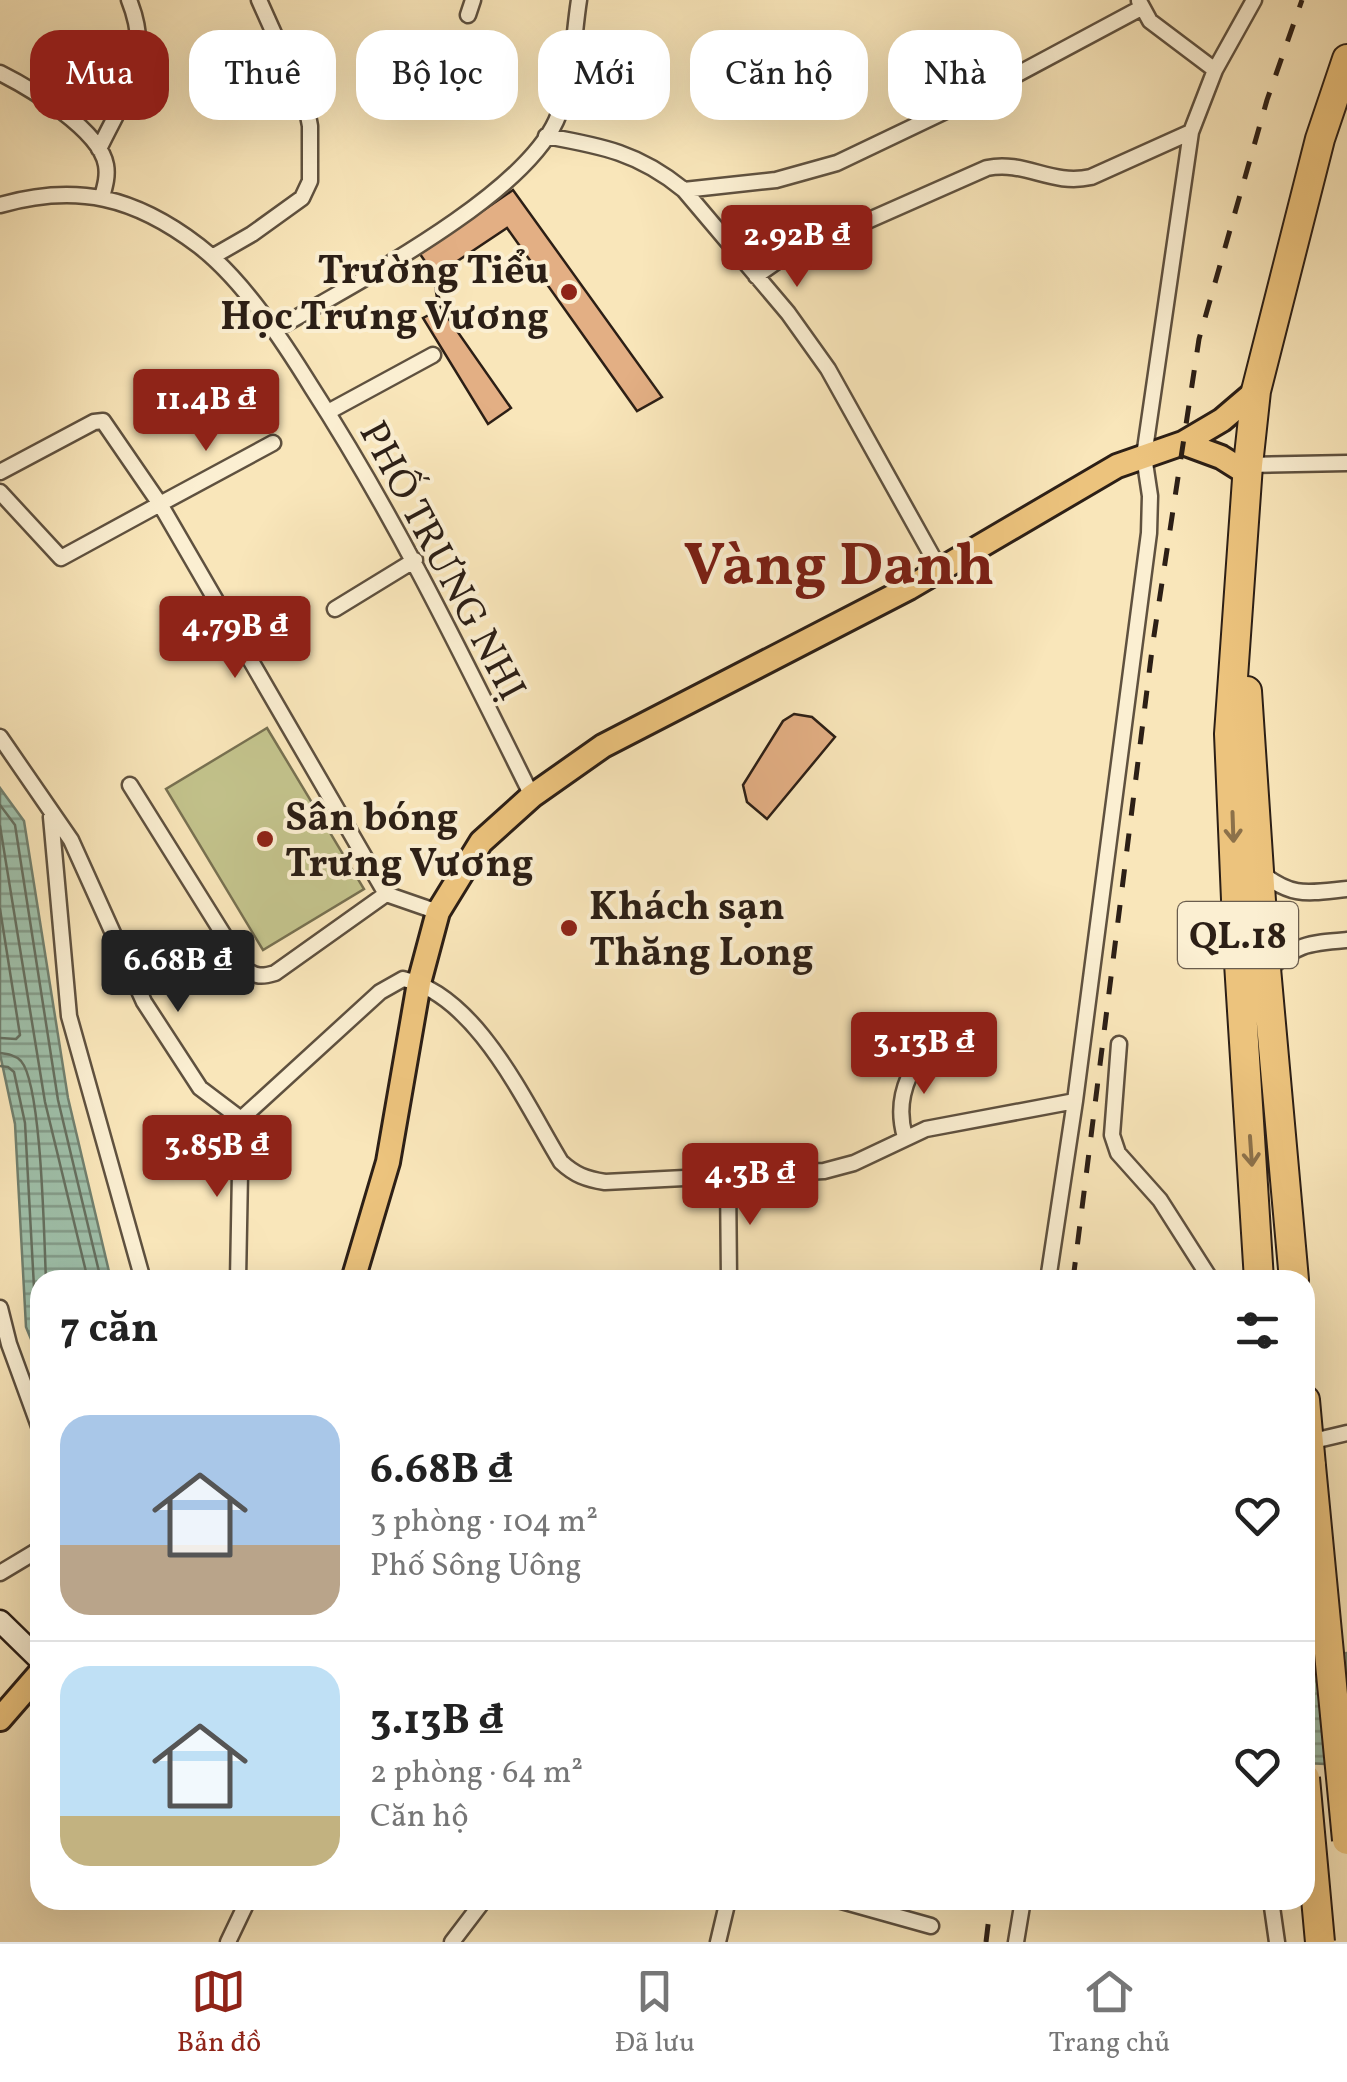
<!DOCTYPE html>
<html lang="vi">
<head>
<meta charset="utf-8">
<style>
	:root { --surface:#fff; --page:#f6f6f6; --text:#222; --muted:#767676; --line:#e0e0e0; --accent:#8f2418 }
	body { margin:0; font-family:Vollkorn,serif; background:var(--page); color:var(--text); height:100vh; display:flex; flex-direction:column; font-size:38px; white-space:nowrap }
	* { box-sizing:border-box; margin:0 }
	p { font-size:32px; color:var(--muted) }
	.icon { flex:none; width:55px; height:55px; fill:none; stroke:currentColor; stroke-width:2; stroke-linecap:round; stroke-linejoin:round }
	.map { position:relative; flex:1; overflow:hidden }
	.panel { position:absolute; left:30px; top:1270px; width:1285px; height:640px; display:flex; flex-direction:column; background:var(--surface); border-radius:30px; box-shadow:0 10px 40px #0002 }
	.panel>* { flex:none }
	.guide { position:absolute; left:30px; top:30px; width:1288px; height:90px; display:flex; gap:20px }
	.price { position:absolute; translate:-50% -85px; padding:0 22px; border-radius:10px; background:var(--accent); color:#fff; font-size:32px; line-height:65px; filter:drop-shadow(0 2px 5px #0008) }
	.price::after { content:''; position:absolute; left:50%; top:60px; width:30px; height:22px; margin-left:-15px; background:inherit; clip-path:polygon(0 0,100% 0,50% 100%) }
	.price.selected { background:#222; color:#fff }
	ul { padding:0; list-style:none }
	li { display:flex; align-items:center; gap:30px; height:250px; padding:0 30px }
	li+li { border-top:2px solid var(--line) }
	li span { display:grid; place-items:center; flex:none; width:280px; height:200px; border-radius:30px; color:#555 }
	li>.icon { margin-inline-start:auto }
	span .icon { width:120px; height:120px; fill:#fffc; stroke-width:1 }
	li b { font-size:42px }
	h2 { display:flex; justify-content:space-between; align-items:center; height:120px; padding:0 30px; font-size:42px }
	.tag { padding:0 35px; border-radius:30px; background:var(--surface); box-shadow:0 10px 40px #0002; font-size:35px; line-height:90px }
	.tag.selected { background:var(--accent); color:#fff }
	.tab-bar { display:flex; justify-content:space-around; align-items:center; height:140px; border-top:2px solid var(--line); background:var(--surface); font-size:28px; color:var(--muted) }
	.tab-bar a { display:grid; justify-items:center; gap:5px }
	.tab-bar .selected { color:var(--accent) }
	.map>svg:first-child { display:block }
</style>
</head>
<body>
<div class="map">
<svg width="1347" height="1942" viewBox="0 0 1347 1942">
	<defs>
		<pattern id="water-rules" width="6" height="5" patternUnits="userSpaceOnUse" patternTransform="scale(2.5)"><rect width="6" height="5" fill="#9fc0aa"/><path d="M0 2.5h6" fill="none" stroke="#829b89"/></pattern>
	</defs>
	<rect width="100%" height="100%" fill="#f9e6ba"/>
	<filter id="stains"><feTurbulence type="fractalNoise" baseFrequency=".002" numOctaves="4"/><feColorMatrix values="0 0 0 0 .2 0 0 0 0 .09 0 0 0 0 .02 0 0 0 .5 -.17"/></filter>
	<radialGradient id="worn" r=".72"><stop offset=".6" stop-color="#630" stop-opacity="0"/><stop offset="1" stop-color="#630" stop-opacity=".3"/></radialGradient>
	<path fill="#c3c38c" stroke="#787151" stroke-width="2.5" d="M267,728L364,889L263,950L166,789Z"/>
	<path fill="url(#water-rules)" stroke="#71806f" stroke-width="2.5" d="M0,788L24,821L68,1098L111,1280H40V1361L26,1327L15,1124L0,1054Z
		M1347,1653V1765L1305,1763V1657Z"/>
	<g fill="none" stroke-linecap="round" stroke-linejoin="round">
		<path stroke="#667060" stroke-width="2.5" d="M0,805L15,825L58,1100L101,1280
			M0,826L45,1102L88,1280
			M0,909L20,1035L16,1039L0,1038
			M0,1053C8,1054 15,1055 21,1061C42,1085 44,1241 46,1280
			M0,1066L8,1067L14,1072L25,1123L36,1324L40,1335"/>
	</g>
	<path fill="#e3af84" stroke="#2c1f16" stroke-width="2.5" d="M513,190L662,397L637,411L507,228L435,276L441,308L511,408L488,424L423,318L439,310L433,273L420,254Z
		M794,714L812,717L835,737L767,819L747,802L743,785L783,721Z"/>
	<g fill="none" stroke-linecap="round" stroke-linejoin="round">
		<defs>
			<path id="street" d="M1139,1L1150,21L1215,70
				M468,15L473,0
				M0,73C30,88 100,130 106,165C108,176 105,186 102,197
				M546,136C602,146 639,153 684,190L788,313L828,369L940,570
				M99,149C125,94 154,62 129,0
				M684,190L776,180L837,163L971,99L1141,8
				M0,205C77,183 135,197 199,246C243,280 283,341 312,388C396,518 463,657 532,796
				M212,257L252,234L302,198L310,181V126L306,105L259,0
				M756,276L779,260L987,168C1025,160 1051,186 1091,177L1191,132
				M275,330C351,285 520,199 556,121C573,85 573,38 579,0
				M328,412L433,355
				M1248,465L1347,463
				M0,472L94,422L103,421L160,504L273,443
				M0,492L61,558L160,504L386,894
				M335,609L415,560
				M0,737L71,840L144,1002L200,1088L241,1119L380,992L403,979C477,995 525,1103 561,1162C575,1175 586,1179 605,1182L824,1171L854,1163L926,1129L1075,1101
				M130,785L245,969C256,977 262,977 275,973L386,894L438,912
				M51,817L69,1016L143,1280
				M1260,872C1293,898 1307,893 1347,889
				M1266,973C1293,944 1310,943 1347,940
				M1119,1044L1112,1135L1118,1153L1160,1200L1211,1280
				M905,1137C896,1106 904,1082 920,1055
				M728,1176L729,1280
				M238,1280L241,1119
				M1048,1280L1075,1101L1149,533L1150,496L1144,456L1191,132L1215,70L1254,0
				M0,1308L9,1344L40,1429
				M1309,1442L1347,1433
				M0,1573L40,1549
				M838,1900L931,1926
				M1271,1900L1277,1942
				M228,1942L248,1900
				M452,1942L484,1900
				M718,1942L728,1900
				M1016,1942L1023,1900"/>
			<path id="secondary" d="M0,1621L40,1660"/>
			<path id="primary" d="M1183,443L1221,457L1248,474
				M353,1280L388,1162L419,983L438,912L481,842L532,796L603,746L909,588L1117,466L1183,443L1222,420L1256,391
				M0,1719L40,1673"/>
			<path id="highway" d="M1247,691L1264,946L1294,1280
				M1259,1280L1238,947L1229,734L1248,465L1256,391L1320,139L1347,59
				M1305,1400L1311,1466"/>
		</defs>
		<use href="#street" stroke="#5f513f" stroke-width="19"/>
		<use href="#secondary" stroke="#2c1f16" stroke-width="25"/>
		<use href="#primary" stroke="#2c1f16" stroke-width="28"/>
		<use href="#highway" stroke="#2c1f16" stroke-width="32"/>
		<use href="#street" stroke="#fbefd2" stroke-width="14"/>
		<use href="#secondary" stroke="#fbefd2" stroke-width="20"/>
		<use href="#primary" stroke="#ecc37d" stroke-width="22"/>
		<use href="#highway" stroke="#ecc37d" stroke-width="28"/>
		<path stroke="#2c1f16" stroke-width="5" stroke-dasharray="18 18" stroke-linecap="butt" d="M1073,1280L1153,642L1199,339L1267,100L1302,0
			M986,1942L991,1900"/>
		<defs>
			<path id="highway-bridge" d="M1311,1466L1347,1840
				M1305,1778L1320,1942"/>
		</defs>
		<use href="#highway-bridge" stroke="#2c1f16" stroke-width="32" stroke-linecap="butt"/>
		<use href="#highway-bridge" stroke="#ecc37d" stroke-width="28"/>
	</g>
	<defs><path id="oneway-shaft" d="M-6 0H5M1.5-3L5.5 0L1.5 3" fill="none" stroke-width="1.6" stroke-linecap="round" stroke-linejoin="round" transform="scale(2.5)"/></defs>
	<g stroke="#8c714a">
		<use href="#oneway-shaft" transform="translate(1233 827) rotate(88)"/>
		<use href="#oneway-shaft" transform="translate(1251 1151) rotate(86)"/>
	</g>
	<g fill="#8f2418" stroke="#fbefd2" stroke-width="4">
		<circle cx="569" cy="292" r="10"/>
		<circle cx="265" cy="839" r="10"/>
		<circle cx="569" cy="928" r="10"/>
	</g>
	<g text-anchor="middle" stroke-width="8" stroke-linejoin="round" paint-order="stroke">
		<rect fill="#fbefd2" stroke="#6a5d4e" stroke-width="2.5" x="1178" y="902" width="120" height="66" rx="8"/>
		<g font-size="38" font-weight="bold" fill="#2c1f16">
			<text x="1238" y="948">QL.18</text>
		</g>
		<g font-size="40" font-weight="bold" fill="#2c1f16" stroke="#fbefd2" text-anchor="start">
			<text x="549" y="283" text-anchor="end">Trường Tiểu<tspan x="549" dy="46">Học Trưng Vương</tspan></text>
			<text x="285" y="830">Sân bóng<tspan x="285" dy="46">Trưng Vương</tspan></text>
			<text x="589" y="919">Khách sạn<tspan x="589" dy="46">Thăng Long</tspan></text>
		</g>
		<g font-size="40" fill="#2c1f16" stroke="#fbefd2">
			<text transform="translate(444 560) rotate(62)" y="14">PHỐ TRƯNG NHỊ</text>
		</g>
		<g font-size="60" font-weight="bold" fill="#7a1f14" stroke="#fbefd2">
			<text x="839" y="584">Vàng Danh</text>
		</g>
	</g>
	<rect width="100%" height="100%" filter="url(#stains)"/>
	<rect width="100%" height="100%" fill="url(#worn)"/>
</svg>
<b class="price" style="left:797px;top:290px">2.92B ₫</b>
<b class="price" style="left:206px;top:454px">11.4B ₫</b>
<b class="price" style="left:235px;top:681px">4.79B ₫</b>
<b class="price selected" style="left:178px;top:1015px">6.68B ₫</b>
<b class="price" style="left:924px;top:1097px">3.13B ₫</b>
<b class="price" style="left:217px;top:1200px">3.85B ₫</b>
<b class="price" style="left:750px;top:1228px">4.3B ₫</b>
<div class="guide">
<a class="tag selected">Mua</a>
<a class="tag">Thuê</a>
<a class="tag">Bộ lọc</a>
<a class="tag">Mới</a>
<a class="tag">Căn hộ</a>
<a class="tag">Nhà</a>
</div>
<section class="panel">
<h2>7 căn<svg class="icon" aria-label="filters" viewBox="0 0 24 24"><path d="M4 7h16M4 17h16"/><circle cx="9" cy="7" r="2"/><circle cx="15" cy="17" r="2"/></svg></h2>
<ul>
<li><span style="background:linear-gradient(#a9c7e8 65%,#b9a48a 0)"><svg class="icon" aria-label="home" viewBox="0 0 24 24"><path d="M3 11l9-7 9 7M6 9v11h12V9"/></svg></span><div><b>6.68B ₫</b><p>3 phòng · 104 m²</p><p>Phố Sông Uông</p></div><svg class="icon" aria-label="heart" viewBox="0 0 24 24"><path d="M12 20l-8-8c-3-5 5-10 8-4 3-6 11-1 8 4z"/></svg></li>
<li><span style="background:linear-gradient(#bfe0f5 75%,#c2b280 0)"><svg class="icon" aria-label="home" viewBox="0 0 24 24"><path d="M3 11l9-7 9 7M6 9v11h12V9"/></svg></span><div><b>3.13B ₫</b><p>2 phòng · 64 m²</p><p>Căn hộ</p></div><svg class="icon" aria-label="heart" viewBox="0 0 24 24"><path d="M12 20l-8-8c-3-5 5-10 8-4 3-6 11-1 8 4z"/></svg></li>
</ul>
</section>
</div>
<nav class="tab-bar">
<a class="selected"><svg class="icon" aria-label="map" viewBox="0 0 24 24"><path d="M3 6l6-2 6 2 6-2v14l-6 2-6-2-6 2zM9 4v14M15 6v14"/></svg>Bản đồ</a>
<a><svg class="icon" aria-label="saved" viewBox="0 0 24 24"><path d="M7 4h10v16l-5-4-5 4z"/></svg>Đã lưu</a>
<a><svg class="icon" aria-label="home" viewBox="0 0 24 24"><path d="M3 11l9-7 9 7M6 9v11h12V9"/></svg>Trang chủ</a>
</nav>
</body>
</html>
